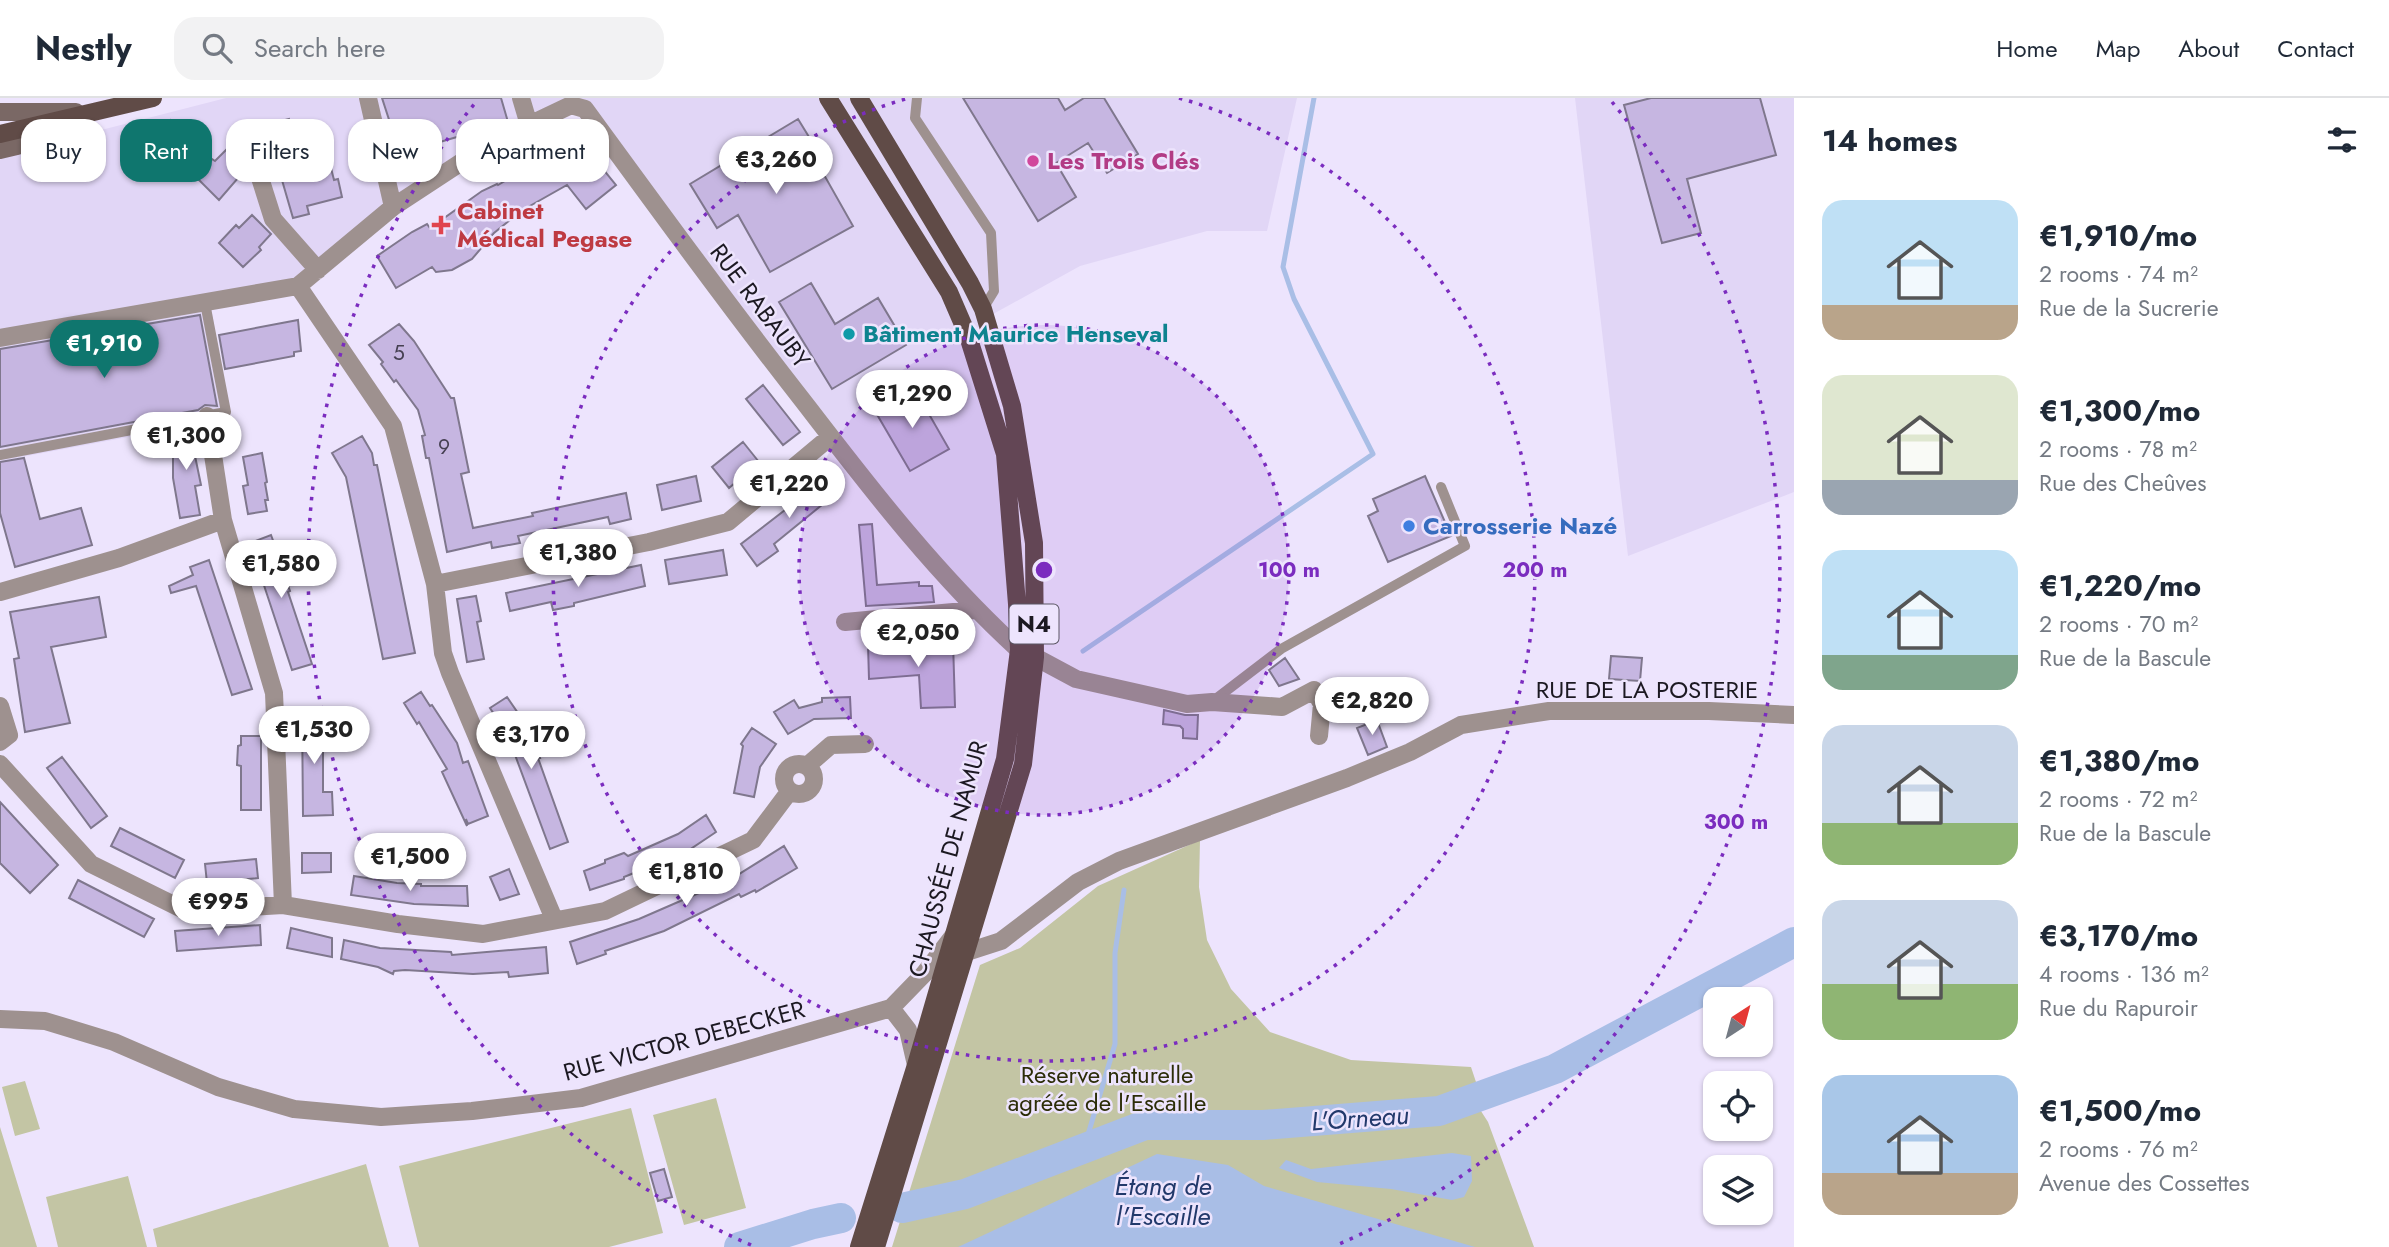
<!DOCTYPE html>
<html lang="en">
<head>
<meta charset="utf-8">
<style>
	:root { --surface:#fff; --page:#f2f2f3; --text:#1f2937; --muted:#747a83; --line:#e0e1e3; --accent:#0f766e }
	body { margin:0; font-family:Jost,sans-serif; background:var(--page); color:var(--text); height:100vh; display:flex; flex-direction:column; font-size:26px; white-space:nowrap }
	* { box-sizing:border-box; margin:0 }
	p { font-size:23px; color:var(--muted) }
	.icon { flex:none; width:38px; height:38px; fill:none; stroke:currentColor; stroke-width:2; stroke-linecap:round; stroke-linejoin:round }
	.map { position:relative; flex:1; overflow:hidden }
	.drawer { display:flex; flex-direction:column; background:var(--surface); width:595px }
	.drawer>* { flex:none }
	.banner { position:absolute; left:21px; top:21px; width:665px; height:63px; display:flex; gap:14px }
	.needle { width:46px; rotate:36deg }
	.fabs { position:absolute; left:1703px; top:889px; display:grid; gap:14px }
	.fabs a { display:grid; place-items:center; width:70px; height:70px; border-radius:14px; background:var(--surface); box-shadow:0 2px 5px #0004; font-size:35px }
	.price { position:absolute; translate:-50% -60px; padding:0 16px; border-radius:24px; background:#fff; color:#222; font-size:23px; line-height:46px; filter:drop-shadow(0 2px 4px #0008) }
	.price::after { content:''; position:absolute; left:50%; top:42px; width:21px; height:16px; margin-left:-10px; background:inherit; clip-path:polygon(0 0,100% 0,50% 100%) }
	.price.selected { background:var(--accent); color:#fff }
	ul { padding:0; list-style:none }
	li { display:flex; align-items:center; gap:21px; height:175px; padding:0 28px }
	li span { display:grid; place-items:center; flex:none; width:196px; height:140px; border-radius:21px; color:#555 }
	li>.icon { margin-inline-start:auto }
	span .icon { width:84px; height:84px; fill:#fffc; stroke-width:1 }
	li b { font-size:30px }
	h2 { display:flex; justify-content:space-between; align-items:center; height:84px; padding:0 28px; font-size:30px }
	.chip { padding:0 24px; border-radius:21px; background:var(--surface); box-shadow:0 2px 5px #0004; font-size:24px; line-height:63px }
	.chip.selected { background:var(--accent); color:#fff }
	header { display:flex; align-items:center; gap:42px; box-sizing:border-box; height:98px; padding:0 35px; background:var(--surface); border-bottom:2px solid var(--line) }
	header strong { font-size:33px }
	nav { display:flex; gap:38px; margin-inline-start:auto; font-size:24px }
	.search { width:490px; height:63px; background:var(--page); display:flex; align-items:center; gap:18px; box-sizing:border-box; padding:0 24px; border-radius:21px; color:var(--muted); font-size:26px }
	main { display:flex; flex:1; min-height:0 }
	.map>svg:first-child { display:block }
</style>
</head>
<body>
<header>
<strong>Nestly</strong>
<div class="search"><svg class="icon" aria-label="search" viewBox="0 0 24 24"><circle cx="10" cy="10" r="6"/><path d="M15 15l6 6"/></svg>Search here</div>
<nav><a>Home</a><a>Map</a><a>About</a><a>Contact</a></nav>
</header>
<main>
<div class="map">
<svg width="1794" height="1149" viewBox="0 0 1794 1149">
	<rect width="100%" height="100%" fill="#ede4fd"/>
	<path fill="#e1d6f6" d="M226,0H1297L1267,133H1207L1080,168L995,215L968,238L1005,356L1019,552L975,512L586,11L489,46L298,188L210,204L230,320L0,363V58Z
		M1575,0H1794V394L1628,458Z"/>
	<path fill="#c3c5a4" d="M1200,742L1199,789L1207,842L1231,891L1270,934L1351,962L1471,969L1477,987L1479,1010L1488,1024L1534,1149H892L980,867L1020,850L1098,788Z
		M25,983L40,1031L15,1038L2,989Z
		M716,1000L746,1110L684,1127L653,1017Z
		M631,1010L663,1135L609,1149H419L399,1068Z
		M0,1029L37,1149H0Z
		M366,1066L389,1149H157L153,1131Z
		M128,1078L147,1149H58L46,1099Z"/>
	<path fill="#a9bee6" d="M1452,1055L1471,1058L1472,1083L1464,1099L1452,1102L1391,1091L1317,1084L1279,1070L1286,1062L1311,1071Z
		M1157,1056L1228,1067L1264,1088L1475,1149H958Z"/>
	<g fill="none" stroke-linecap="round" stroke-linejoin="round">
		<path stroke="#a9bee6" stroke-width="5" d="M1083,553L1373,356L1294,201L1283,169L1314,0
			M1084,1050L1115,946V855L1124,792"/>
		<path stroke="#a9bee6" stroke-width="30" d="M902,1110L965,1096L1145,1027H1263L1439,1013L1555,971L1794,844
			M739,1149L813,1126L841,1120"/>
	</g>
	<path fill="#c6b6e1" stroke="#7f778d" stroke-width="2" d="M382,0H501L508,24L433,46L436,66L406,74Z
		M963,0H1058L1065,12L1084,0H1104L1138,56L1107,75L1088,45L1056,65L1076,99L1038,123Z
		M1651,0H1760L1776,57L1687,81L1701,135L1662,145L1624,7Z
		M289,21L302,73L330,66L334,82L338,81L342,99L307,108L309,116L293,120L266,27Z
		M798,21L825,65L819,68L853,128L770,174L738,117L717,130L690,86Z
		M170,22L174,37L152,43L153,49L139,54L133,33Z
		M569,45L586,50L616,87L586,111L567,87L521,113L494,135L472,161L452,172L436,174L432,169L396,190L377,158L412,134L427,126L430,130L482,93L497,86L498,87Z
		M228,50L244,66L245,72L219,102L195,78L212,61L215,63Z
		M252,117L271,136L259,149L261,152L243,169L219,145L236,127L239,130Z
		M811,185L835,226L878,200L906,247L832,291L779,204Z
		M200,217L217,308L205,307L198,312L0,349V251Z
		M298,222L301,253L294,254V258L225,271L219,237Z
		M399,226L414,243L451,300H454L469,374L461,376L473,430L533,418L532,415L626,395L631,421L610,426L608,419L518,438L520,445L492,450L491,444L447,454L429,360H426L422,338L425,337L418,312L396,282L394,284L381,266L383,264L369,247Z
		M763,287L800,334L783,347L746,301Z
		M914,290L949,351L910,373L875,313Z
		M194,328L200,357L195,358L201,387L195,388L200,417L180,420L173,380V353H178L174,331Z
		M362,338L372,355L374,367H377L415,555L383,561L346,379L332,355Z
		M743,344L759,364L729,390L712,369Z
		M262,355L267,384L265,385L268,402H265L267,413L248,416L243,388L248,387L243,359Z
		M24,360L40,421L81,410L92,447L15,469L0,415V364Z
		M825,375L839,393L774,446L778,453L757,468L741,446L807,395L804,391Z
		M696,378L701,403L662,412L657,387Z
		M1425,378L1451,438L1388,464L1368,418L1378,413L1373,401Z
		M872,426L877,487L919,484V488H932L934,504L866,508L859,427Z
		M271,437L278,456H282L289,474L284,476L290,493L288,494L312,566L292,572L250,445Z
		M723,452L727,477L669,486L665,462Z
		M209,462L252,591L232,597L196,488L171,495L169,488L193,477L190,469Z
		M641,467L645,488L574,505V508L553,512L551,504L510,513L506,495Z
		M476,498L481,523L477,524L484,561L467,564L457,501Z
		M99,499L106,539L51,549L70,625L25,634L14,561L19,560L10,514Z
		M953,544L955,609L921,610L919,577L869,581L868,547Z
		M1611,558L1642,560L1640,583L1609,581Z
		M1285,560L1299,581L1279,588L1269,572Z
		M421,594L430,608L432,607L457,645L463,665L468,663L488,718L468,726L466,721L467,728L442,674L447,671L419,624L417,626L404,605Z
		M507,599L531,634L540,660H538L568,744L550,751L508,638L490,610Z
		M850,599L851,620L814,621L788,636L774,614L794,602L799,610L822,604V600Z
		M302,611H323V694H332L333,717L303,718Z
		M1164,612L1185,617H1198L1197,641L1183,640V631L1180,628L1163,626Z
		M1377,622L1387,649L1368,657L1357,630Z
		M752,630L776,646L760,669L754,699L734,695L743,648L741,646Z
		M241,638H261V712H241V668L237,667L238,648L241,647Z
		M62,659L107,718L91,730L47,670Z
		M0,704L58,767L30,795L0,765Z
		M706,717L716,734L686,754L624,779V781L590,792L584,773L605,765V762L624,755L628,758L678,736Z
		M120,730L184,762L175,780L111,748Z
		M784,748L797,770L756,794L755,792L741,799L739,796L664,833L605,853L606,856L577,866L570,844L639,821L731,781Z
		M302,755H331V774L302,775Z
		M256,761L258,780L207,785L205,766Z
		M509,771L519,796L500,802L490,779Z
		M354,778L397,785L421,786V788H467L468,808L414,806L351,797Z
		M78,782L154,821L144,839L69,800Z
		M260,827L261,847L177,853L175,833Z
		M291,830L332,840V859L287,850Z
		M344,842L380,850L451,854L452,857L546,849L548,875L509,879L508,874L473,876L405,872L394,873L393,876L378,869L341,861Z
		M664,1071L672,1099L658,1103L650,1075Z"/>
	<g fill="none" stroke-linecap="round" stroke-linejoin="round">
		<path stroke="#9e918f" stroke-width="10" d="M917,0L915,20L991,135L994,193L983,211
			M0,357L226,314L205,205
			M1213,603L1281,551L1465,448L1441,389"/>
		<path stroke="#9e918f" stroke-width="18" d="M368,0L393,109
			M521,0L529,27
			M585,11C658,111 731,211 807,308C873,394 939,479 1019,552
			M248,42L273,121L318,172
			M298,188L393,328L435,486L443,555L450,575L554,821
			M0,240L298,188L393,109L489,46L571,7L585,11
			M207,318L223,422L274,595L283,807
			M435,486L649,444L728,424L830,339
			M0,494L119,460L223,422
			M845,524L975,512
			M1035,559L1076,581L1187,606L1212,604L1282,609L1314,592L1322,606L1319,638
			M0,608L9,637L0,644
			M784 681a15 15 0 1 1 30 0a15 15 0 1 1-30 0Z
			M0,666L91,766L186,813L283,807L398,826L483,836L605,813L753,742L789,694
			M808,667L831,647L865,646
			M967,854L1001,843L1078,784L1119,763L1347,680L1410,654L1461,627L1549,613H1709L1794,617
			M891,910L908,932L916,967
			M0,921L45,923L114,944L218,989L294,1011L381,1019L472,1013L581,1000L891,910L924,876L954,837"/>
		<path stroke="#7a6865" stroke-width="18" d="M0,14H76
			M0,52L17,48L68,25"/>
		<path stroke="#604b47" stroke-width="18" d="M828,0L949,194L968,238L1005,356L1017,506L1019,552L1005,661L916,967L859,1149
			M859,0L970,185L983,211L1012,308L1034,445L1035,559L1023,666L876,1149
			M0,36L153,0"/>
	</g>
	<circle cx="1044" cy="472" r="245" fill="#7b2cbf" fill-opacity=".12"/>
	<g fill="none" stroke="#7b2cbf" stroke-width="3.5" stroke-dasharray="3.5 7">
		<circle cx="1044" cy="472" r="245"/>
		<path d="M1179 0A491 491 0 1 1 909 0"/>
		<path d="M751 1147A736 736 0 0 1 476 4M1612 4A736 736 0 0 1 1337 1147"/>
	</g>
	<circle fill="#d1479c" stroke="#ede4fd" stroke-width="2.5" cx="1033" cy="63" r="7"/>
	<path fill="#e0444e" stroke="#ede4fd" stroke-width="2.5" d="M437.5 116.5h7v7h7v7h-7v7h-7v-7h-7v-7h7z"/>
	<circle fill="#0f9aa8" stroke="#ede4fd" stroke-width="2.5" cx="849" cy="236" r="7"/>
	<circle fill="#3f7fe0" stroke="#ede4fd" stroke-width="2.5" cx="1409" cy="428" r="7"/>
	<g text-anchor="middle" stroke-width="5" stroke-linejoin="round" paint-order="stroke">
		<g font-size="21" fill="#464052">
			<text x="399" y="262">5</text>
			<text x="444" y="356">9</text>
		</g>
		<rect fill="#ede4fd" stroke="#5b5664" stroke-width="2" x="1009.5" y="506.5" width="49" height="39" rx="5"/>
		<g font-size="23" font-weight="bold" fill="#1c1922">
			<text x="1034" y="534">N4</text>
		</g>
		<g font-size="24" font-weight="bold" fill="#b23c85" stroke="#ede4fd" text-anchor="start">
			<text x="1047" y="71">Les Trois Clés</text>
		</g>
		<g font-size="24" font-weight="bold" fill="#be3a42" stroke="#ede4fd" text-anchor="start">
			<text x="457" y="121">Cabinet<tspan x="457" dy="28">Médical Pegase</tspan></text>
		</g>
		<g font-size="24" fill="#1c1922" stroke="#ede4fd">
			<text transform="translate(760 208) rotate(53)" y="8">RUE RABAUBY</text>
			<text x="1647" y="600">RUE DE LA POSTERIE</text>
			<text transform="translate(948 761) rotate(-75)" y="8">CHAUSSÉE DE NAMUR</text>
			<text transform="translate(684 943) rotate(-15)" y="8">RUE VICTOR DEBECKER</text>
		</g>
		<g font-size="24" font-weight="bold" fill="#0d838f" stroke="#ede4fd" text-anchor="start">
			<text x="863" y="244">Bâtiment Maurice Henseval</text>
		</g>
		<g font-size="24" font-weight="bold" fill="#366cbe" stroke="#ede4fd" text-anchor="start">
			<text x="1423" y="436">Carrosserie Nazé</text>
		</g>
		<g font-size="24" fill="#2c2d08" stroke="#ede4fd">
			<text x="1107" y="985">Réserve naturelle<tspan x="1107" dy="28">agréée de l'Escaille</tspan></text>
		</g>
		<g font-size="26" font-style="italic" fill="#22396b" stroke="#ede4fd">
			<text transform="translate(1360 1020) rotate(-4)" y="9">L'Orneau</text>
			<text x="1163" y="1097">Étang de<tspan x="1163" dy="30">l'Escaille</tspan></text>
		</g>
	</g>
	<circle cx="1044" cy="472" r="10" fill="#7b2cbf" stroke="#ede4fd" stroke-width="3.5"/>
	<g font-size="21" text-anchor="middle" font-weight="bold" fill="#7b2cbf" stroke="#ede4fd" stroke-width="5" stroke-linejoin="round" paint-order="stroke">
		<text x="1289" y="479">100 m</text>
		<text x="1535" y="479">200 m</text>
		<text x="1736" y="731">300 m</text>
	</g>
</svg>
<div class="fabs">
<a><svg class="needle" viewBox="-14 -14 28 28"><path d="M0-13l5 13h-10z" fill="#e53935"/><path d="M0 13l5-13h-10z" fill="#747a83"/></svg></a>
<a><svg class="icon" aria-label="locate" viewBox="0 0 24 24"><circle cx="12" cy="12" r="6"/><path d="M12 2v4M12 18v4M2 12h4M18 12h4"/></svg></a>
<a><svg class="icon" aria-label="layers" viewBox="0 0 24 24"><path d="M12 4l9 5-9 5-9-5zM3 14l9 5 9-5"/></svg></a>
</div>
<b class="price" style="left:776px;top:98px">€3,260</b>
<b class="price selected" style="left:104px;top:282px">€1,910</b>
<b class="price" style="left:912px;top:332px">€1,290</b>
<b class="price" style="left:186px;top:374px">€1,300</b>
<b class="price" style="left:789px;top:422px">€1,220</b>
<b class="price" style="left:578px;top:491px">€1,380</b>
<b class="price" style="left:281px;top:502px">€1,580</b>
<b class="price" style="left:918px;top:571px">€2,050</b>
<b class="price" style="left:1372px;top:639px">€2,820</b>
<b class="price" style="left:314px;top:668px">€1,530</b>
<b class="price" style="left:531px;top:673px">€3,170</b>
<b class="price" style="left:410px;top:795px">€1,500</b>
<b class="price" style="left:686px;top:810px">€1,810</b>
<b class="price" style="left:218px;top:840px">€995</b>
<div class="banner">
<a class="chip">Buy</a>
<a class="chip selected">Rent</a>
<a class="chip">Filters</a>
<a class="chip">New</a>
<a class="chip">Apartment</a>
</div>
</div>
<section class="drawer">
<h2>14 homes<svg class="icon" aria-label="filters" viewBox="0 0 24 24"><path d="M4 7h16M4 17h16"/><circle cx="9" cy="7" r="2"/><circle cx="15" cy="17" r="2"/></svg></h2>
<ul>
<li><span style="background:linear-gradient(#bfe0f5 75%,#b9a48a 0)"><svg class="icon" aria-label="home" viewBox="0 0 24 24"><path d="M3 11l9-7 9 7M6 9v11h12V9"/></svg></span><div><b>€1,910/mo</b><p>2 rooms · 74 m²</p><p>Rue de la Sucrerie</p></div></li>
<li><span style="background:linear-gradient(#dfe7d0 75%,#9aa5b1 0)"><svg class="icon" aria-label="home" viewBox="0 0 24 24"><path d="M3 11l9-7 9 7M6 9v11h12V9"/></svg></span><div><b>€1,300/mo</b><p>2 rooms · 78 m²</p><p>Rue des Cheûves</p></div></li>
<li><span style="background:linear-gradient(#bfe0f5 75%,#7fa58c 0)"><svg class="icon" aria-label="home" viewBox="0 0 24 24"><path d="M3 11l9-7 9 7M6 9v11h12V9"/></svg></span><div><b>€1,220/mo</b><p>2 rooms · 70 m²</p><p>Rue de la Bascule</p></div></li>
<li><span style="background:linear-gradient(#c9d6e8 70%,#8fb573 0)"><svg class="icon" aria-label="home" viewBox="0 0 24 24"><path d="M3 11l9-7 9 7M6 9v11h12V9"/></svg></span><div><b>€1,380/mo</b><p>2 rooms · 72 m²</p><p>Rue de la Bascule</p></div></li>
<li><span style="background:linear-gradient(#c9d6e8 60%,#8fb573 0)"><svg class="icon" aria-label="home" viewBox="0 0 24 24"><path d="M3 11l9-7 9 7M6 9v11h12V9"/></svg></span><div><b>€3,170/mo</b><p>4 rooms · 136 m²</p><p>Rue du Rapuroir</p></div></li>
<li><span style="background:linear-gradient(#a9c7e8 70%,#b9a48a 0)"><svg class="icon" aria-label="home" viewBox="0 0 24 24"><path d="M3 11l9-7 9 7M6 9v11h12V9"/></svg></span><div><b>€1,500/mo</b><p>2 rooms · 76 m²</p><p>Avenue des Cossettes</p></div></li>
</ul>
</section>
</main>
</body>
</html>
